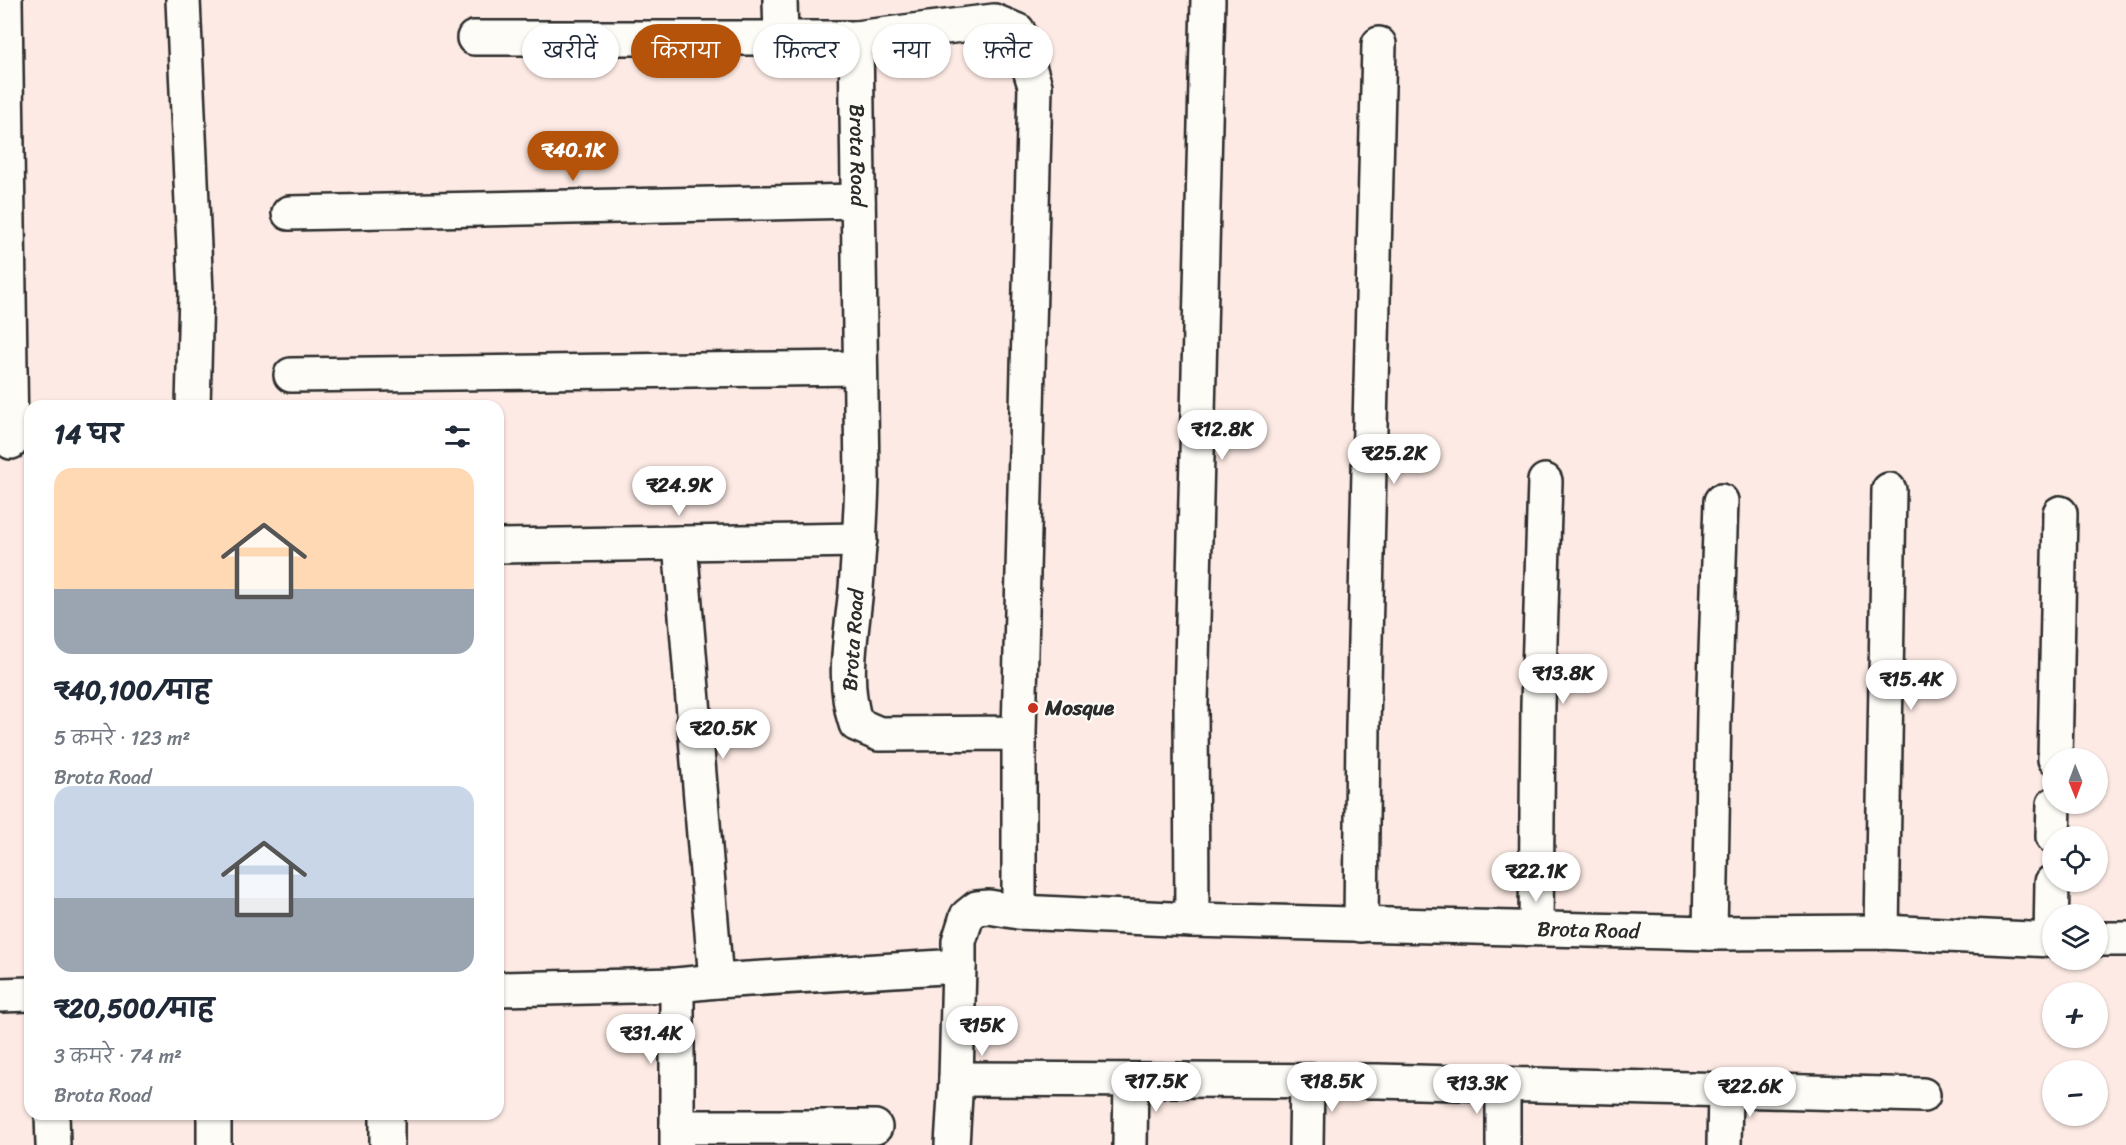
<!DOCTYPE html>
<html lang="hi">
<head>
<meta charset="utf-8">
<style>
	:root { --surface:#fff; --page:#f6f6f7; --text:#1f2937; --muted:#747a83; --accent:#b45309 }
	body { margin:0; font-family:Sriracha,"Playpen Sans Deva",sans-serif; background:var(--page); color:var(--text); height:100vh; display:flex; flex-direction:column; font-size:22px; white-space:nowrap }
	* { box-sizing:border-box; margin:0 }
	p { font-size:20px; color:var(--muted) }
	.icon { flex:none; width:33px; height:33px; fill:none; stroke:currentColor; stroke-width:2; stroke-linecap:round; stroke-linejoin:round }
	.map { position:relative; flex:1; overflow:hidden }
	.panel { position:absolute; left:24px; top:400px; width:480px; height:720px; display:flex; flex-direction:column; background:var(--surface); border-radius:18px; box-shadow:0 2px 4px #0004 }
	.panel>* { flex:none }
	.hud { position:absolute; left:522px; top:24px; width:570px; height:54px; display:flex; gap:12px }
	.needle { width:39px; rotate:179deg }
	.controls { position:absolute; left:2042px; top:748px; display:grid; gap:12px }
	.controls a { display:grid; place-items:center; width:66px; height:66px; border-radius:50%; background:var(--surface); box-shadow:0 2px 4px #0004; font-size:30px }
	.price { position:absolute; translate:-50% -51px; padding:0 14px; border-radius:21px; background:#fff; color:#222; font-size:20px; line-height:39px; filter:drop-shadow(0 2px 3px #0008) }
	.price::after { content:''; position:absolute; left:50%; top:36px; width:18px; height:14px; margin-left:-9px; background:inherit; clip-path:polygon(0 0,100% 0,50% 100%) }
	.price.on { background:var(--accent); color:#fff }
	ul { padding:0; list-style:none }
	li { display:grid; align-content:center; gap:12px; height:318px; padding:0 30px }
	li span { display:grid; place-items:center; height:186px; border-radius:18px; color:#555 }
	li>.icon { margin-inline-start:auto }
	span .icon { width:108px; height:108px; fill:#fffc; stroke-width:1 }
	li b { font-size:26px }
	h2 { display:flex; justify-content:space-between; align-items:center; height:72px; padding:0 30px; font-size:26px }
	.tag { padding:0 21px; border-radius:27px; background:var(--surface); box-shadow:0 2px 4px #0004; font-size:21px; line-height:54px }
	.tag.on { background:var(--accent); color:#fff }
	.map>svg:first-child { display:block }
</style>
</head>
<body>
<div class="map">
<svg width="2126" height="1145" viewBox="0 0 2126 1145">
	<rect width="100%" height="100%" fill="#fdeae4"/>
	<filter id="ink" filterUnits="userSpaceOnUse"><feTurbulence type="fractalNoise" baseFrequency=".0167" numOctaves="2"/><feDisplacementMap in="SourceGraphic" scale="12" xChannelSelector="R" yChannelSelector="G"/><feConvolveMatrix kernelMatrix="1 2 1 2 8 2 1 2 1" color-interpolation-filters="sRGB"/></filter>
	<g filter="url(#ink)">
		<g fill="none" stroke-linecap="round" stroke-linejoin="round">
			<defs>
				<g id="street">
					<path d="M5,0L11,442"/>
					<path d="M183,0L196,293L193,406"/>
					<path d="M780,0L781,38H856"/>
					<path d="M474,38H781"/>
					<path d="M289,213L858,201"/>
					<path d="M291,375L860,368"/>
					<path d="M680,543L716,981"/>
					<path d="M498,546L860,540"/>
					<path id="s1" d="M1019,733L1035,86L1018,31L994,21L856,38L862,478C861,515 859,551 856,588C852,633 841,681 856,724L879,734L1019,733V912"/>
					<path d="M2055,759L2060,513"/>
					<path d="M2053,837L2054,804"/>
					<path d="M1192,920L1191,704L1208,0"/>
					<path d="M1361,925L1363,726L1379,44"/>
					<path d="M1536,928L1538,705L1545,481"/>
					<path d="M1882,932L1889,490"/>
					<path d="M1710,933L1714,713L1721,501"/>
					<path d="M2097,939H2126"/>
					<path d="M2051,940L2052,882"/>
					<path d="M677,985V1145"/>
					<path id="s2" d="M498,989L677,985L716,981L959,966V941L967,916L977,908L989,907L1019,912L1192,920L1710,933L1882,932L2052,940"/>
					<path d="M0,995L30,994"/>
					<path d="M956,1079L1378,1081L1923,1095"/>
					<path d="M1503,1084V1145"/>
					<path d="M52,1114L53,1145"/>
					<path d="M214,1114V1145"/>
					<path d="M387,1114V1145"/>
					<path d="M677,1127H875"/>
					<path d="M952,1145L956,1079L959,966"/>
					<path d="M1130,1145L1131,1080"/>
					<path d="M1306,1145L1307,1081"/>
					<path d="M1724,1145L1725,1091"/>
				</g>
			</defs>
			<use href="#street" stroke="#2b2b2b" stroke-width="38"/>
			<use href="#street" stroke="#fdfcf7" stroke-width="33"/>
		</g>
	</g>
	<circle fill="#c8321e" stroke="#fdfcf7" stroke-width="2" cx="1033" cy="708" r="6"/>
	<g text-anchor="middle" stroke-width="4.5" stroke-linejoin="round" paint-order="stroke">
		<g font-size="21" fill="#2b2b2b" stroke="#fdfcf7">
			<text dy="7" stroke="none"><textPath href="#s1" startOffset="987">Brota Road</textPath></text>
			<text transform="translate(853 640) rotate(-86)" y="7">Brota Road</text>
			<text dy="7" stroke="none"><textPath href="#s2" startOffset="1138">Brota Road</textPath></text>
		</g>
		<g font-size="21" font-weight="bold" fill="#2b2b2b" stroke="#fdfcf7" text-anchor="start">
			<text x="1045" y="715">Mosque</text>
		</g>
	</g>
</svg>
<div class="controls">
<a><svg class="needle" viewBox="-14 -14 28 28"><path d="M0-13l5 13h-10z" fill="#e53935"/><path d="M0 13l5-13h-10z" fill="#747a83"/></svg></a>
<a><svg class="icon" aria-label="locate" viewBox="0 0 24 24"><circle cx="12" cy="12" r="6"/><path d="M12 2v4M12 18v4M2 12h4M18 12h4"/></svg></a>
<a><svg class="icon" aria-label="layers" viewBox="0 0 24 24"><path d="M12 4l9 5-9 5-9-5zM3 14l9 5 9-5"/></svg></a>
<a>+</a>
<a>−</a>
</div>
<b class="price on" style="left:573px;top:182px">₹40.1K</b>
<b class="price" style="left:1222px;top:461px">₹12.8K</b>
<b class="price" style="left:1394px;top:485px">₹25.2K</b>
<b class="price" style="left:679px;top:517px">₹24.9K</b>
<b class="price" style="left:1563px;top:705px">₹13.8K</b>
<b class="price" style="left:1911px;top:711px">₹15.4K</b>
<b class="price" style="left:723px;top:760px">₹20.5K</b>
<b class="price" style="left:1536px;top:903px">₹22.1K</b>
<b class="price" style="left:982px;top:1057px">₹15K</b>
<b class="price" style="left:651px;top:1065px">₹31.4K</b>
<b class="price" style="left:1156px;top:1113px">₹17.5K</b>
<b class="price" style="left:1332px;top:1113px">₹18.5K</b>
<b class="price" style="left:1477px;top:1115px">₹13.3K</b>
<b class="price" style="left:1750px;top:1118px">₹22.6K</b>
<div class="hud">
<a class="tag">खरीदें</a>
<a class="tag on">किराया</a>
<a class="tag">फ़िल्टर</a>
<a class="tag">नया</a>
<a class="tag">फ़्लैट</a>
</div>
<section class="panel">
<h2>14 घर<svg class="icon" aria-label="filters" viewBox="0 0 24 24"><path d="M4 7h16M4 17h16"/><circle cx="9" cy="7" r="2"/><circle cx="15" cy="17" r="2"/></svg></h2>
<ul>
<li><span style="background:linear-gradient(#ffd9b3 65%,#9aa5b1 0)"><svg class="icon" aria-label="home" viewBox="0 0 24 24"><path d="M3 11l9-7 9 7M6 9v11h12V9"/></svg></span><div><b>₹40,100/माह</b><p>5 कमरे · 123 m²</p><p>Brota Road</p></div></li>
<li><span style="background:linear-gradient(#c9d6e8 60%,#9aa5b1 0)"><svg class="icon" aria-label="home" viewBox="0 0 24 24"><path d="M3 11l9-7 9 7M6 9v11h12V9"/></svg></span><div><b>₹20,500/माह</b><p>3 कमरे · 74 m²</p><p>Brota Road</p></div></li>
</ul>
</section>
</div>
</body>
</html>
